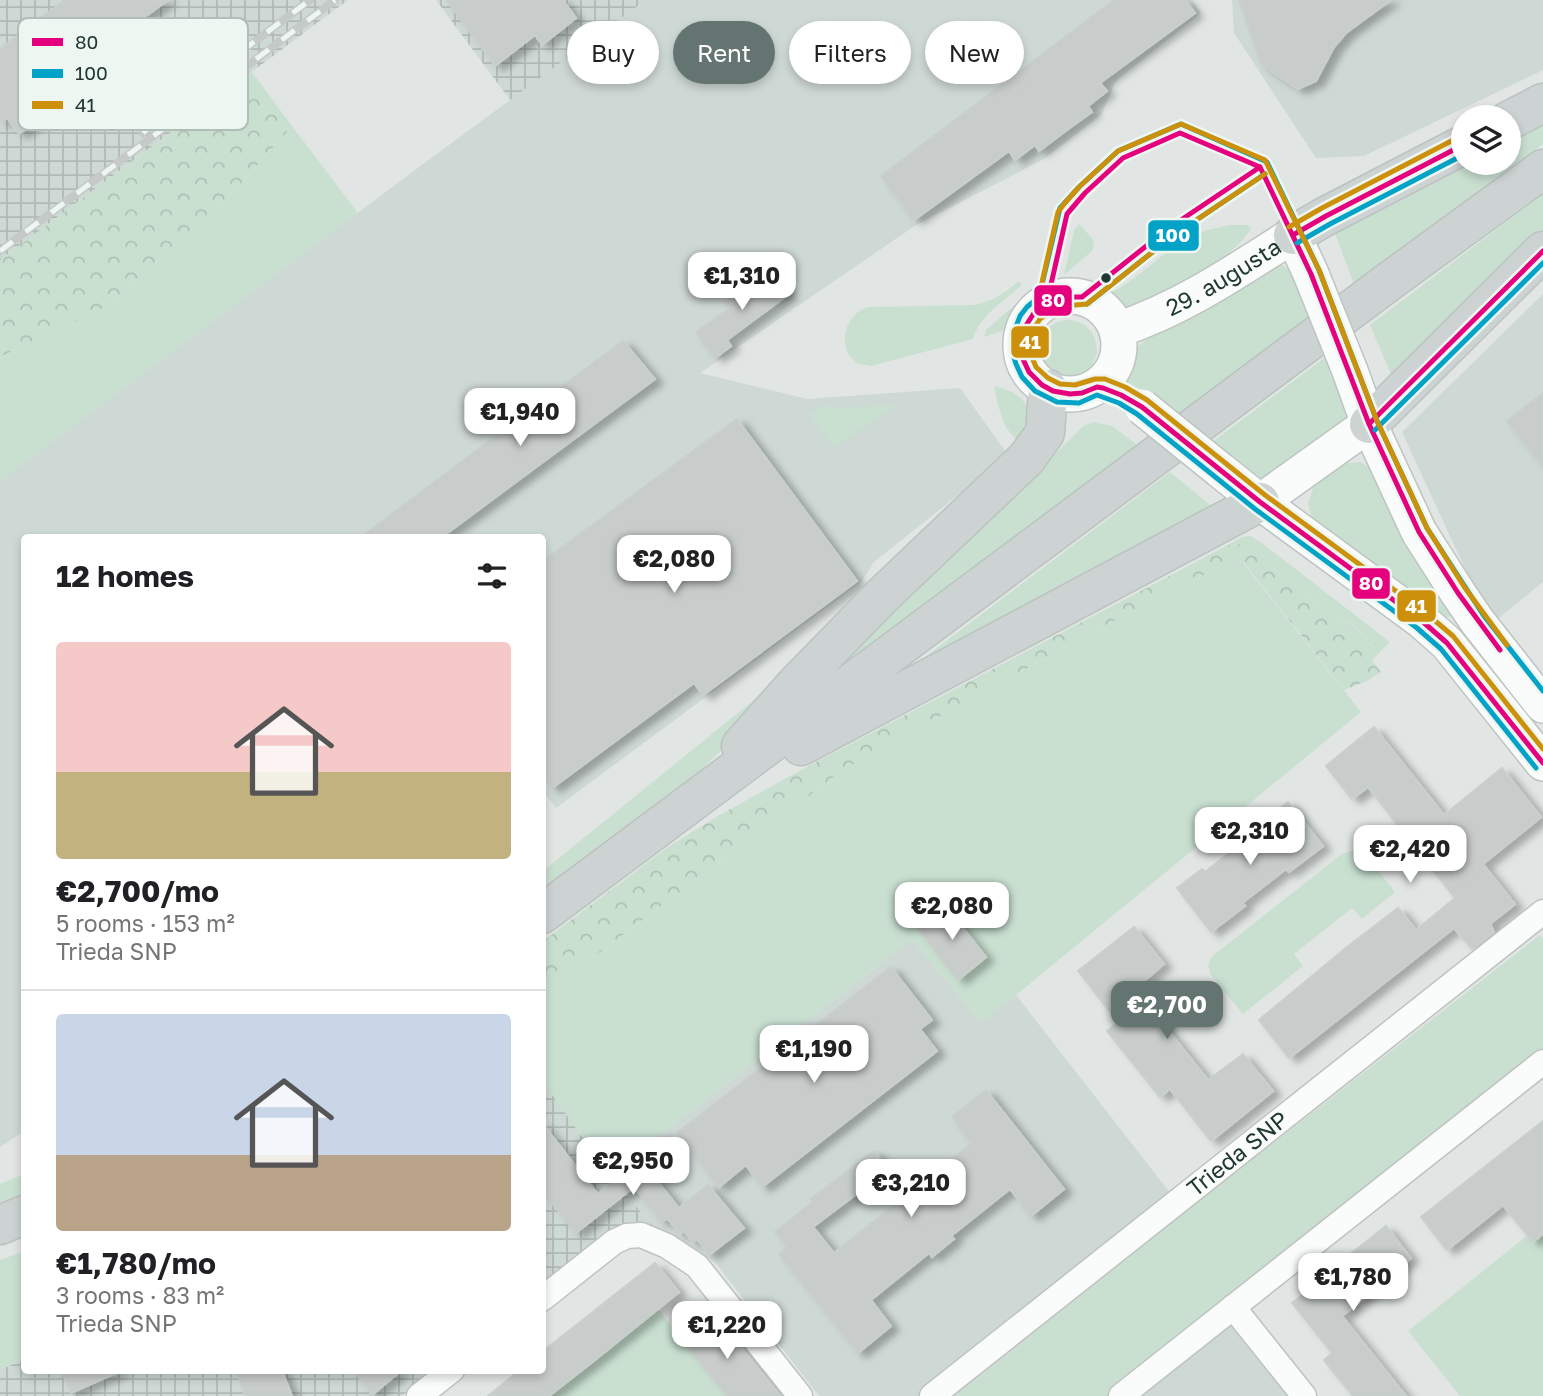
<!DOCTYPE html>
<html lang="en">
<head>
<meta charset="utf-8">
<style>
	:root { --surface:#fff; --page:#f6f6f6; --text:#202124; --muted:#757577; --line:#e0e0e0; --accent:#647571 }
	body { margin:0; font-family:"Golos Text",sans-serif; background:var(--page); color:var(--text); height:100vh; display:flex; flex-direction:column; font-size:26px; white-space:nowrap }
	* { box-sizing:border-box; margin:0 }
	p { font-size:23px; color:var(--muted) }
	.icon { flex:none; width:38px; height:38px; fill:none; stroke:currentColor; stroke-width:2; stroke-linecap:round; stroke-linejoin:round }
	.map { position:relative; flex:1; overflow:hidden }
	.panel { position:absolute; left:21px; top:534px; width:525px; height:840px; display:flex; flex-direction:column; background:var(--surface); border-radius:7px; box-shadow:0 4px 10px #0003 }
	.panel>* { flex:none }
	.guide { position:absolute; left:567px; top:21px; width:665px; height:63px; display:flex; gap:14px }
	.buttons { position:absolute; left:1451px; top:105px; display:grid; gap:14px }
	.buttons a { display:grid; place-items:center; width:70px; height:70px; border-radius:50%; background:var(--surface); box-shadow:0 4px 10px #0003; font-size:35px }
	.price { position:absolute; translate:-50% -60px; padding:0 16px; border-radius:14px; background:#fff; color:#222; font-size:23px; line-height:46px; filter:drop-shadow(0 2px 4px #0008) }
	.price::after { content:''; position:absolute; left:50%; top:42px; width:21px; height:16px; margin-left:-10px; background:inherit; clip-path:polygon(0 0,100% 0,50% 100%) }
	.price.selected { background:var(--accent); color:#fff }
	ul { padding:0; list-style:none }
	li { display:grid; align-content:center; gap:14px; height:371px; padding:0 35px }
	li+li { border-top:2px solid var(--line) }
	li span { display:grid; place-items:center; height:217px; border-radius:7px; color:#555 }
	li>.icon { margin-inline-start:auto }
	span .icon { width:126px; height:126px; fill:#fffc; stroke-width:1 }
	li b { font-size:30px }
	h2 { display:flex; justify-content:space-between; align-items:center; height:84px; padding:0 35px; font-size:30px }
	.chip { padding:0 24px; border-radius:32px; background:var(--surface); box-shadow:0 4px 10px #0003; font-size:24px; line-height:63px }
	.chip.selected { background:var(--accent); color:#fff }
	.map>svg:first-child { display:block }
</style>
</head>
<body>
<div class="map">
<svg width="1543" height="1396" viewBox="0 0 1543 1396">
	<defs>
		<pattern id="industrial-grid" width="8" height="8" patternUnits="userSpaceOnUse" patternTransform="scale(1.75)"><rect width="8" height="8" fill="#ced8d4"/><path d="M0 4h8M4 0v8" fill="none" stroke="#b1bab6"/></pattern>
		<pattern id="forest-crowns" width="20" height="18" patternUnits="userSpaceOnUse" patternTransform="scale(1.75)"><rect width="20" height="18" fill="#c9e0d1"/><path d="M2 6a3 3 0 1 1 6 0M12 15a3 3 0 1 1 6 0" fill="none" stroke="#acc1b4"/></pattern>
		<filter id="shadow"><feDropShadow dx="8" dy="4.5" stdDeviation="3.5" flood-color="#0004"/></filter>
	</defs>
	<rect width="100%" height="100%" fill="#e1e6e4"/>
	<path fill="#ced8d4" d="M646,0H1193L1201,13L1116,81L1101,115L1044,159L916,225L700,373L807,399L960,388L1008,455L874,562L861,582L556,808L543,791L542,537H24V1131L0,1147V481L411,173Z
		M1232,0H1543V70L1364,156L1316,158L1234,33Z
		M1543,294V582L1496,620L1479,599L1402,432Z
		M912,939L981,1022L1016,995L1185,1212L956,1396H819L715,1262L658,1232L609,1175Z
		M1221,1310L1291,1396H1112Z"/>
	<path fill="url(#industrial-grid)" d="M0,0H348L0,260Z
		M436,0H646L510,100Z
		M543,1081L609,1175L658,1232L628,1225L614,1227L543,1284Z
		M24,1359V1370H434L402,1396H0V1370Z"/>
	<path fill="#c9e0d1" d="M1543,117V144L1354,284L1333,228L1463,163H1508L1509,135Z
		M292,126L358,213L0,481V357L109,305L239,186Z
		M1543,194V234L1395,384L1370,325Z
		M1079,224L1092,238L1094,245L1092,251L1064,275L1074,230Z
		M1230,225H1247L1252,228L1242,241L1228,254L1191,278L1183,286L1123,312C1115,308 1106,304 1102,296C1137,284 1160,251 1193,235C1204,230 1217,228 1230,225Z
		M1279,264C1305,275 1305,289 1315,313L1179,416L1152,395L1126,382L1123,377V373L1132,351L1158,330Z
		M1019,281L1022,285C1005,300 979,316 973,339L871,366C867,365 863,365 860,364C841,356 841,329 854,316C858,311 863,309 868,307L974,305C993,301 1004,294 1019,281Z
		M1032,291L1041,293L1024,308L1015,321L1002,331L984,337L986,330L1027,294Z
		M1039 349a29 29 0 1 1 58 0a29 29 0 1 1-58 0Z
		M1331,353L1352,415L1278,476L1263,478L1251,476L1211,443Z
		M994,386C1013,390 1031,400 1030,422C1030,431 1025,441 1023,449L1005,426L997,402Z
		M897,404L835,448L810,415L823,406C848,409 873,406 897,404Z
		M1094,422L1112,426L1140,447L843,667H840L841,663L1026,475L1030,479L1083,426Z
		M1360,462L1377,472L1453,608L1452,616L1442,618L1313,523L1308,504L1314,485L1342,463Z
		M1170,472L1220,513L868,700Z
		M1251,536L1262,543L1390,642L1378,654L1370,641L1354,626L1331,615L1286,580L1260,554L1243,544L1228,545L1242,537Z
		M1232,561H1239L1244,564L1361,712L1016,995L981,1022L912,939L609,1175L543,1082V1004L552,988L846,768L1128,613Z
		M824,643L757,715L688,783L543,893V871Z
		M1354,850L1365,854L1395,892L1362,919L1352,908L1294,954L1303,966L1243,1014L1211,975L1208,966L1211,957L1342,854Z
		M1540,935L1543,939V1051L1112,1396H956L1185,1212Z
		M24,1174V1197L0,1206V1184Z
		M1543,1223V1396H1460L1408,1331Z
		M24,1251V1359L0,1370V1260Z
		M658,1309L727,1396H543Z"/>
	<path fill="url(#forest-crowns)" d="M252,72L292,126L239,186L109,305L0,357V260Z
		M1243,544L1260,554L1286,580L1331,615L1353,626L1370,641L1378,654L1372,661L1381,672L1367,681L1344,690L1245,564L1239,561H1232L1128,613L846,768L552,988L543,1004V941L668,847L718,816L788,777L1228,545Z"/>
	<path fill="#c8cdcb" stroke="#c9cfcd" stroke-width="2" filter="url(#shadow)" d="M65,0H168L39,95L51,110L19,134L7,118L0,123V49Z
		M446,0H563L576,18L542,45L535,35L495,66Z
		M1114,0H1185L1195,13L1100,83L1107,91L1088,106L1092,112L1071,127L1039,151L1035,145L1015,160L1009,151L914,220L881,176Z
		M1239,0H1391L1346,33L1334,47L1316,81L1298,89L1261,64Z
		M771,269L789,294L727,340L731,346L715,358L696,332L729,309L724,303Z
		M623,341L655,379L442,537H361Z
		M1543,393V466L1507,421Z
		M737,419L857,581L703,695L694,683L552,788L542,775V562Z
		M1374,727L1444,815L1502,768L1541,817L1483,864L1515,904L1490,924L1494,932L1472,949L1454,928L1289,1058L1259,1020L1347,947L1398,908L1416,930L1455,898L1368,787L1352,799L1326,766Z
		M1288,802L1323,846L1289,872L1286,869L1242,903L1245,906L1211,932L1177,888L1202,869L1205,872L1265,825L1263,822Z
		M945,905L986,957L958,980L917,928Z
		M1134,927L1164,964L1135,989L1208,1080L1243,1054L1273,1091L1211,1141L1170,1089L1160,1097L1107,1031L1118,1022L1078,971Z
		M891,967L932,1020L920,1029L937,1051L762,1187L746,1165L719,1187L677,1133Z
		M986,1090L1064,1189L1031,1216L1010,1189L951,1236L954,1239L932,1257L929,1253L871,1300L891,1326L858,1353L779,1254L787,1247L775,1232L813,1202L811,1199L874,1151L888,1170L813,1227L834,1253L972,1143L952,1117Z
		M1543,1121V1234L1533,1242L1503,1205L1447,1250L1421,1217Z
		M542,1123L598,1194L658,1147L668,1159L651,1173L679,1208L708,1185L744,1228L709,1255L697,1239L693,1242L684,1231L680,1234L667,1218L674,1213L662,1222L634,1187L576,1233L542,1191Z
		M1386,1226L1411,1258L1365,1295L1366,1297L1342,1316L1406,1396H1353L1324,1360L1332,1353L1292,1303L1320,1281L1319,1279Z
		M655,1263L679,1292L595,1360L549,1396H488L520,1370H542V1352Z
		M714,1313L744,1351L780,1396H727L682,1340Z
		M61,1370H123L71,1393Z
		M236,1370H282L292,1396H245Z
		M353,1370H402L372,1395Z"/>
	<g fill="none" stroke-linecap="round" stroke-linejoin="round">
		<defs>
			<g id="street">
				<path d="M542,1299L614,1242L627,1236L641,1235L667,1246L697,1266L800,1396"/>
				<path d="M1233,1307L1304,1396"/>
				<path d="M419,1396L452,1370"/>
				<path id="s1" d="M932,1396L1543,912"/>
				<path d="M1121,1396L1543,1062"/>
			</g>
			<g id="secondary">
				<circle cx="1070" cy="345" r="49"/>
				<path id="s2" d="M1117,330C1181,309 1237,271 1293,235L1311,274"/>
				<path d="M1350,371L1369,424L1419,532L1458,593L1477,621L1543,705"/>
				<path d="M1220,470L1260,502L1422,621L1447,643L1543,763"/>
				<path d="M1260,502L1369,424"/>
			</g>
			<path id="primary" d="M1508,121L1543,103
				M1293,235L1326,216L1463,145
				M1369,424L1543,251
				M741,746L798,682L883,595L1026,459L1045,433L1048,389
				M801,746L1260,502
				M542,914L1391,280L1543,169
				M0,1225L24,1215"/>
		</defs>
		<use href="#street" stroke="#bec3c1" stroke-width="27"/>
		<use href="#secondary" stroke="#bdc4c1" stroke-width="38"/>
		<use href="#primary" stroke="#bbc3c1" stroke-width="41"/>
		<use href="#street" stroke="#fafbfb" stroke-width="24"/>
		<use href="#secondary" stroke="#fafbfb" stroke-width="35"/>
		<use href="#primary" stroke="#ccd3d2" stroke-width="38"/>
		<defs>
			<path id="rail" d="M143,133L191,89L310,0
				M0,251L335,0"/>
		</defs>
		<use href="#rail" stroke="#c5c9c8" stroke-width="8"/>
		<use href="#rail" stroke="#eef6f2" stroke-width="5" stroke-dasharray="16" stroke-linecap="butt"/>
		<defs>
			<path id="secondary-bridge" d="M1311,274L1350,371
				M1142,407L1220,470"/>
		</defs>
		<use href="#secondary-bridge" stroke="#bdc4c1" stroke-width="38" stroke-linecap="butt"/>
		<use href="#secondary-bridge" stroke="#fafbfb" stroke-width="35"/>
		<defs>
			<path id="bus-1" d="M1260,167L1169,228L1082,297H1063L1046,303L1034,313L1025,327L1021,342L1022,357L1029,372L1042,385L1053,391L1070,394L1082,393L1097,387L1103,388L1121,395L1142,407L1260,502L1422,621L1447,643L1543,763
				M1293,235L1326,216L1463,145
				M1047,302L1067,214L1085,193L1123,158L1180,133L1260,167L1311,274L1369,424L1419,532L1458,593L1500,650
				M1369,424L1543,251"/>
			<path id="bus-2" d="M1297,243L1330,224L1463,155
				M1087,304L1174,235L1265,174
				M1375,430L1543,263
				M1536,768L1441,649L1417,628L1255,509L1137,414L1119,403L1097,395L1079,403L1057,402L1035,391L1022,377L1016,364L1012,351L1013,335L1020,316L1027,307L1039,297L1060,208L1079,187L1118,151L1181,124L1267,162L1319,270L1377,421L1427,528L1484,616L1543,691"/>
			<path id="bus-3" d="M1265,174L1174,235L1087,304L1064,306L1051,311L1040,319L1033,330L1030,343L1031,355L1036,367L1048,378L1060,384L1075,385L1095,379H1105L1125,387L1147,400L1265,495L1427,614L1453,636L1543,749
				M1289,227L1322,208L1459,137
				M1038,300L1058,212L1064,204L1079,187L1118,151L1181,124L1265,160L1319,270L1377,421L1427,528L1465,588L1507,645"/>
		</defs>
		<use href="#bus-1" stroke="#eef6f2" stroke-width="10"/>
		<use href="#bus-2" stroke="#eef6f2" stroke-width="10"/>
		<use href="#bus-3" stroke="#eef6f2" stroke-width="10"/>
		<use href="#bus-1" stroke="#e5007d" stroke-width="5"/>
		<use href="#bus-2" stroke="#02a3c6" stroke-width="5"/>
		<use href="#bus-3" stroke="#cc900a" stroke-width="5"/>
	</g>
	<circle fill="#203833" stroke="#eef6f2" stroke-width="2.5" cx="1106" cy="278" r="6"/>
	<g text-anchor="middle" stroke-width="7" stroke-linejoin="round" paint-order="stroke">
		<g font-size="23" fill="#203833" stroke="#eef6f2">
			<text dy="8" stroke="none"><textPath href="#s2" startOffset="119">29. augusta</textPath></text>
			<text dy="8" stroke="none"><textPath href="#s1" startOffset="390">Trieda SNP</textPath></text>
		</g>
	</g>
	<rect x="18" y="18" width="230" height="112" rx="10" fill="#eef6f2" stroke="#b0bdb9" stroke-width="2"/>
	<rect x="32" y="38" width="31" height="8" fill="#e5007d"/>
	<rect x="32" y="69" width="31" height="9" fill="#02a3c6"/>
	<rect x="32" y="101" width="31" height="8" fill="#cc900a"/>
	<g font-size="19" fill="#203833">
		<text x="75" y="49">80</text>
		<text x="75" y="80">100</text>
		<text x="75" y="112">41</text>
	</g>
	<g stroke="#eef6f2" stroke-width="2.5">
		<rect x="1147" y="219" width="53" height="33" rx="7" fill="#02a3c6"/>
		<rect x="1033" y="284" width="40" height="33" rx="7" fill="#e5007d"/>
		<rect x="1010" y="325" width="40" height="34" rx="7" fill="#cc900a"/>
		<rect x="1351" y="567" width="40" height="33" rx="7" fill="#e5007d"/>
		<rect x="1396" y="589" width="41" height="34" rx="7" fill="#cc900a"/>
	</g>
	<g font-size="19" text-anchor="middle" font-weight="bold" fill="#fff">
		<text x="1173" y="242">100</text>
		<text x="1053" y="307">80</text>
		<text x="1030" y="349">41</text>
		<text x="1371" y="590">80</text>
		<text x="1416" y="613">41</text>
	</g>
</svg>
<div class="buttons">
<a><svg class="icon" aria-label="layers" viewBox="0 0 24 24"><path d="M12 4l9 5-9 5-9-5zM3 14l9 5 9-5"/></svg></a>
</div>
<b class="price" style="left:742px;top:312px">€1,310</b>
<b class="price" style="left:520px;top:448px">€1,940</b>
<b class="price" style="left:674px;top:595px">€2,080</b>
<b class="price" style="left:1250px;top:867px">€2,310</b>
<b class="price" style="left:1410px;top:885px">€2,420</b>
<b class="price" style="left:952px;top:942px">€2,080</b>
<b class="price selected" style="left:1167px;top:1041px">€2,700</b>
<b class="price" style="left:814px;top:1085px">€1,190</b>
<b class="price" style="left:633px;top:1197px">€2,950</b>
<b class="price" style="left:911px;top:1219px">€3,210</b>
<b class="price" style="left:1353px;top:1313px">€1,780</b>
<b class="price" style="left:727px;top:1361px">€1,220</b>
<div class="guide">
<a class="chip">Buy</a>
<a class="chip selected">Rent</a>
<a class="chip">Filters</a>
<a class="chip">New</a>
</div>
<section class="panel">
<h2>12 homes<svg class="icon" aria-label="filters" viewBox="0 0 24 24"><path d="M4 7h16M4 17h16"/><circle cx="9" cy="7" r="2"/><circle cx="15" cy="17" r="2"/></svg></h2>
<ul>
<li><span style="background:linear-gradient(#f6c9c9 60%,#c2b280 0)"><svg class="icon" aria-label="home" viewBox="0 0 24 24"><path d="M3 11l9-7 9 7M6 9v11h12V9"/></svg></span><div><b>€2,700/mo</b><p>5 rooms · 153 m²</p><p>Trieda SNP</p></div></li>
<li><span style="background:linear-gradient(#c9d6e8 65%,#b9a48a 0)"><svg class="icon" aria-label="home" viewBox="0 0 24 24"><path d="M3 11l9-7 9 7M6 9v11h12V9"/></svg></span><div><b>€1,780/mo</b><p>3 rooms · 83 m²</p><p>Trieda SNP</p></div></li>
</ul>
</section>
</div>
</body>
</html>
